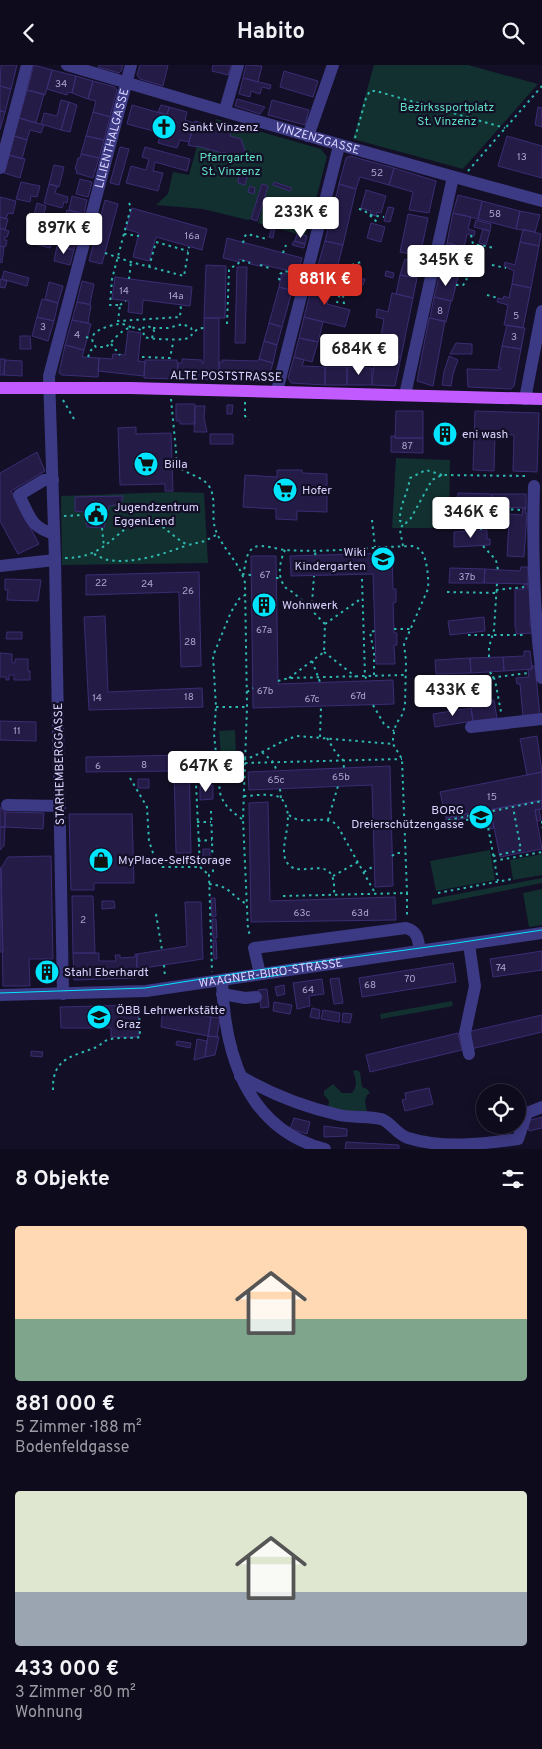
<!DOCTYPE html>
<html lang="de">
<head>
<meta charset="utf-8">
<style>
	:root { --surface:#0e0b1c; --page:#1c1929; --text:#f1f3f6; --muted:#9b9ba3; --line:#2e2b3b; --accent:#d93025 }
	body { margin:0; font-family:Overpass,sans-serif; background:var(--page); color:var(--text); height:100vh; display:flex; flex-direction:column; font-size:19px; white-space:nowrap }
	* { box-sizing:border-box; margin:0 }
	p { font-size:16px; color:var(--muted) }
	.icon { flex:none; width:28px; height:28px; fill:none; stroke:currentColor; stroke-width:2; stroke-linecap:round; stroke-linejoin:round }
	.map { position:relative; height:1084px; overflow:hidden }
	.sheet { display:flex; flex-direction:column; background:var(--surface); flex:1 }
	.sheet>* { flex:none }
	.fabs { position:absolute; left:476px; top:1019px; display:grid; gap:10px }
	.fabs a { display:grid; place-items:center; width:50px; height:50px; border-radius:50%; background:var(--surface); box-shadow:0 2px 12px #0003,0 0 0 1px var(--line); font-size:25px }
	.price { position:absolute; translate:-50% -42px; padding:0 11px; border-radius:5px; background:#fff; color:#222; font-size:16px; line-height:32px; filter:drop-shadow(0 1px 2px #0008) }
	.price::after { content:''; position:absolute; left:50%; top:30px; width:15px; height:11px; margin-left:-8px; background:inherit; clip-path:polygon(0 0,100% 0,50% 100%) }
	.price.active { background:var(--accent); color:#fff }
	ul { padding:0; list-style:none }
	li { display:grid; align-content:center; gap:10px; height:265px; padding:0 15px }
	li span { display:grid; place-items:center; height:155px; border-radius:5px; color:#555 }
	li>.icon { margin-inline-start:auto }
	span .icon { width:90px; height:90px; fill:#fffc; stroke-width:1 }
	li b { font-size:21px }
	h2 { display:flex; justify-content:space-between; align-items:center; height:60px; padding:0 15px; font-size:21px }
	header { display:flex; justify-content:space-between; align-items:center; height:65px; padding:0 15px; background:var(--surface); font-size:22px; font-weight:700 }
	.map>svg:first-child { display:block }
</style>
</head>
<body>
<header><svg class="icon" aria-label="back" viewBox="0 0 24 24"><path d="M15 5l-7 7 7 7"/></svg>Habito<svg class="icon" aria-label="search" viewBox="0 0 24 24"><circle cx="10" cy="10" r="6"/><path d="M15 15l6 6"/></svg></header>
<div class="map">
<svg width="542" height="1084" viewBox="0 0 542 1084">
	<rect width="100%" height="100%" fill="#130f26"/>
	<path fill="#12302f" d="M374,0H468L538,19L463,104L353,74Z
		M216,54L321,84L327,92L315,138L313,140L305,171L258,158L268,121L262,119L251,154L248,155L203,144L156,140L168,129L173,107L189,110L197,81L214,62Z
		M396,393L450,395L449,463H392Z
		M173,427L204,428L208,498L62,500L61,431Z
		M235,665L236,691L221,692L219,666Z
		M490,785L495,815L436,826L430,796Z
		M542,789V810L513,815L510,795Z
		M542,813V818L432,840V834Z
		M542,824V860L529,862L523,828Z
		M452,936L453,941L381,954L380,949Z
		M357,1005L360,1007L362,1022L367,1024L370,1028L367,1030L365,1036L367,1047L328,1045L329,1036L324,1030V1026L333,1019L342,1028H352C358,1020 356,1015 353,1006Z"/>
	<path fill="#241b47" stroke="#3b2d73" d="M1,0H17L11,24L0,21Z
		M34,0L52,5L45,30L27,25Z
		M99,0H123L122,5L119,8L98,2Z
		M140,0H168L163,21L140,14L137,10Z
		M213,0H231L228,10L212,6Z
		M246,0L262,1L258,17L243,13Z
		M52,5L76,11L72,28L68,27L67,30L47,24Z
		M284,6L318,16L313,32L280,22Z
		M76,11L93,16L88,34L72,28Z
		M243,13L271,20L270,24L262,22L260,29L251,26L250,32L239,29Z
		M93,16L115,22L117,25L110,52L93,47L96,36L88,34Z
		M0,21L11,24L5,47L0,46Z
		M27,25L44,29L36,58L19,53Z
		M237,34L265,42L260,49L235,41Z
		M61,35L69,37L61,65L41,59L44,48L57,51Z
		M272,35L309,45L305,60L268,50Z
		M69,37L77,40L70,67L61,65Z
		M132,40L167,50L169,42L187,47L185,55L194,58L189,77L180,75L177,83L158,78L161,68L127,59Z
		M161,40L169,42L167,50L158,47Z
		M538,42L542,43V62L535,60Z
		M0,46L5,47L0,65Z
		M93,47L110,52L104,75L86,71Z
		M19,53L44,60L41,68L30,65L27,75L14,71Z
		M195,56L231,67L230,71L241,74L248,95L228,96L223,94L226,87L222,88L197,81V82L188,80Z
		M14,71L27,75L22,94L9,90Z
		M86,71L104,75L99,93L81,89Z
		M507,71L542,81V113L498,101Z
		M120,82L129,84L119,120L110,118Z
		M145,82L190,94L187,106L155,97L153,106L163,108L158,126L126,118L131,101L146,105L149,94L142,92Z
		M81,89L99,93L93,113L76,108L77,105L75,104L78,93H80Z
		M9,90L25,94L20,113L4,108Z
		M350,91L394,103L389,120L360,112L356,124L339,119L346,93Z
		M54,100L64,102L59,122L49,119Z
		M394,103L436,116L429,148L409,145L413,127L389,120Z
		M239,110L247,112L245,120L238,118Z
		M80,114L92,117L88,132L76,129Z
		M21,117L40,121L37,132L31,131L30,137L16,134Z
		M274,117L292,123L290,126L273,120Z
		M49,119L57,121L55,128L68,132L67,138L64,137L62,143L44,138Z
		M262,119L268,121L257,156L251,154Z
		M339,119L356,124L343,180L325,176Z
		M250,121L255,123L254,129L248,127Z
		M366,125L386,131L381,148L377,147L376,151L370,149L371,146L361,143Z
		M458,130L482,136L478,154L453,148Z
		M72,131L87,135L84,149L69,145Z
		M0,132L16,136L13,149L8,148L6,154L0,152Z
		M105,135L118,139L102,199L89,196Z
		M482,136L520,146L516,164L478,154Z
		M37,138L46,141L39,167L30,165Z
		M388,142L394,143L390,157L384,156Z
		M132,143L207,164L202,185L156,172L149,196L133,192L139,168L126,164Z
		M67,145L84,149L79,167L62,163Z
		M520,146L540,150L535,167L516,164Z
		M453,148L471,152L468,164L475,166L474,171L467,169L464,182L447,178Z
		M408,149L428,153L420,191L400,187Z
		M0,152L8,154L5,165L0,163Z
		M476,155L491,159L490,166L474,162Z
		M371,158L385,162L381,177L367,173Z
		M272,162L275,163L273,173L269,172Z
		M0,163L9,166L7,172H5L4,175H7L6,181L3,182L0,181Z
		M64,163L79,167L74,185L59,181Z
		M483,164L490,166L486,180L479,178Z
		M523,164L541,169L539,181L520,177Z
		M36,168L46,171L45,176L34,173Z
		M297,169L307,171L305,179L295,176Z
		M227,173L302,193L298,208L260,199V201L250,199L251,197L239,194V197L223,193Z
		M36,174L52,178L50,183L35,179Z
		M294,176L305,179L304,183L292,180Z
		M325,176L343,180L333,219L314,214Z
		M520,177L539,181L531,223L512,219L514,206L504,201L505,197L515,200Z
		M447,178L464,182L461,195L469,197L468,201L461,199L458,212L440,208Z
		M0,181L4,182L2,198L0,197Z
		M57,181L74,185L70,200L54,196Z
		M405,194L421,197L417,213L400,210Z
		M206,200L226,201L225,253H204Z
		M237,202H247L245,278H235Z
		M4,206L29,213L27,221L2,214Z
		M386,206L394,208L393,213L385,211Z
		M282,208L298,212L295,226L279,222Z
		M440,208L458,212L452,236L434,232Z
		M400,210L417,213L413,233L396,229Z
		M115,212L192,222L190,241L143,235L142,249L128,247L129,236L112,234Z
		M357,213L365,214L363,220L355,218Z
		M0,214L7,216L5,223L0,222Z
		M314,214L333,219L327,239L350,245L345,262L304,252Z
		M82,216L94,219L90,239L77,237Z
		M49,217L63,221L58,238L45,234Z
		M512,219L531,223L523,263L504,260L508,240L497,237L498,233L503,234L504,231L509,233Z
		M279,222L292,226L282,262L269,258Z
		M392,228L413,233L401,292L378,286L384,254L376,252L377,244L388,247Z
		M434,232L451,236L446,257L430,253Z
		M42,234L58,238L54,256L37,252Z
		M77,237L91,240L88,258L72,255Z
		M37,252L54,256L48,276L32,271Z
		M304,252L323,257L318,277L299,273Z
		M204,253H219V315L177,314L178,298H182V294L202,295V298H204Z
		M429,253L445,256L433,321L417,316Z
		M72,255L91,259L84,285L65,280Z
		M269,258L282,262L277,280L264,276Z
		M507,260L525,263L521,284L502,281Z
		M128,266L141,268L138,296L145,297L144,311L98,306L99,293L112,294L113,289L125,290Z
		M20,271H30L31,284H20Z
		M299,273L318,277L312,297L294,292Z
		M264,276L277,280L273,298L259,294Z
		M456,278L472,279V289H450Z
		M341,279L347,281L345,288L340,287Z
		M65,280L84,285L82,292L99,293L98,312L62,310L59,308Z
		M351,281L364,284L362,294L351,293Z
		M502,281L521,284L514,321L511,324L468,322L467,304L500,305L501,303H498Z
		M381,287L401,292L395,321L372,320L374,298L378,289Z
		M449,291L458,295L453,309L451,321L442,320L444,307Z
		M294,292L304,295L302,301L325,302V320L291,318L288,313Z
		M0,294H5L4,310H0Z
		M259,294L273,298L267,317L219,315V297H223L222,295L258,296Z
		M5,295L22,296V311L4,310Z
		M145,295H177V298H178L177,314L144,313Z
		M325,302H347V320H325Z
		M347,302L372,303V320H347Z
		M176,339H195V359H180V356H176Z
		M227,340H233L232,349H227Z
		M195,341H205L204,353L207,367H194Z
		M396,346H423V373H395Z
		M475,346L539,348L537,407L513,406L514,370L495,369L494,406L473,405Z
		M441,361H448V377H441Z
		M136,362V369L171,368L173,426H165V419L120,420L118,363Z
		M210,369H233V379H210Z
		M391,371H395V373H423V388L391,387Z
		M37,387L45,406L11,426L39,479L18,489L0,456V408Z
		M277,405H302V408L327,409V447L297,446V455L276,454V444L243,442L245,410L277,412Z
		M458,428L492,429V442L457,441Z
		M492,429H526V443L492,442Z
		M123,431L121,439L109,441L104,463L87,462L84,447L75,446V432Z
		M523,443H526L525,448H527L524,492L507,491L509,455H507L508,449L522,450Z
		M487,465V474H490V480L454,482V467Z
		M392,488L393,524H396V537L393,538L394,568H397V580H394L395,599H376L373,509L291,511L290,491Z
		M251,491H276L278,619L393,615L394,639L253,643Z
		M521,502H528V519L484,518L485,504L520,506Z
		M450,503L485,504L484,518H449Z
		M199,507L201,601L181,602L179,527L86,530V510Z
		M5,514L41,515L38,536L7,535L8,525H5Z
		M524,519H528V524H531L530,561H534V568L516,569V563H515V524H524Z
		M105,551L108,627L202,623L203,642L89,645L84,552Z
		M484,552L485,566L450,570L448,556Z
		M7,567H22V574H6Z
		M524,586H530L532,604L504,606L503,592L524,591Z
		M0,588L12,589V598H15V594H28V606H30V615H14V610H9V615H6V612H0Z
		M503,592L504,606L471,608L470,593Z
		M470,593L471,608L436,609L435,595Z
		M532,601H535L540,651L523,652L520,619H517L516,613L529,612L528,605L532,604Z
		M494,635L497,653L473,656L471,643L488,641L487,636Z
		M471,643L473,656L435,662L433,649Z
		M0,656L36,657V676L0,675Z
		M537,671L542,707L527,710L520,674Z
		M189,690L191,788H176L174,706L86,707V692Z
		M390,701L393,821L375,822L372,720L249,725L248,707Z
		M542,707V735L446,753L440,727Z
		M138,714H149V723H138Z
		M213,720V734L200,735V721Z
		M542,735V744L535,745L542,784L500,792L491,748L446,757V753Z
		M268,737L270,836L395,832L396,855L251,857L249,738Z
		M0,742L5,747V762H0Z
		M539,744L541,755L537,756L535,745Z
		M5,747L44,748L43,764L5,762Z
		M491,748L494,763L490,764L487,749Z
		M69,749H132L134,818H94V825H71Z
		M0,762H5L4,781L0,785Z
		M203,784H210V798H203Z
		M51,791L53,894H29L30,921H3L1,803L8,792Z
		M0,803H1L3,887H0Z
		M72,831H93L95,888H73Z
		M211,833H215L216,851L212,852Z
		M102,836H114L115,843L102,844Z
		M185,837H201L203,894L137,904V889L187,881Z
		M212,854H216L217,873H213Z
		M213,875H216L217,894H214Z
		M542,886V905L493,912L490,894Z
		M73,888H99V896H116L115,890H120V893L135,892V889H137L136,913L74,915Z
		M54,898V914L41,915L40,899Z
		M453,898L456,917L362,932L359,913Z
		M339,913L343,938L334,939L330,914Z
		M322,914L324,929L309,931L310,941L297,944L293,918Z
		M284,920L285,929L277,931L275,922Z
		M267,924L269,942L261,943L258,925Z
		M274,937L292,940L290,949L273,946Z
		M138,940L139,972H111V963H61L60,942Z
		M163,943L211,952L208,971L161,962Z
		M312,943L320,945L319,954L310,952Z
		M323,945L340,948L339,957L321,954Z
		M343,948L352,949L350,958L342,957Z
		M542,950V967L471,984L467,967Z
		M211,952L220,953L217,972L208,971Z
		M458,968L462,985L370,1007L366,990Z
		M208,971L219,972L215,990L205,992Z
		M197,974L207,976L205,992L194,995Z
		M177,976L191,978L190,983L176,980Z
		M31,986L43,987L42,992L31,991Z
		M429,1023L433,1039L405,1046L402,1035L406,1034L405,1028Z
		M542,1052V1063L529,1066L527,1056Z
		M294,1053L310,1057L307,1069L290,1064Z
		M324,1061L347,1064V1071L324,1072Z
		M346,1077L399,1080V1084H345Z"/>
	<g fill="none" stroke-linecap="round" stroke-linejoin="round">
		<path stroke="#2fb8b0" stroke-width="2" stroke-dasharray="2.5 4" stroke-linecap="butt" d="M355,73L366,33L370,26H376L505,63
			M468,106L542,21
			M129,138L131,142L112,214L110,240H120L118,256L180,252L181,240
			M359,144L364,145L377,157
			M370,150L384,152
			M124,169L139,171
			M471,170L473,179L495,183
			M243,178L245,171L247,169L267,174
			M105,188L131,197L184,211L189,182
			M283,188L286,180
			M462,194L470,196
			M260,200L269,203
			M492,200L506,203
			M149,202L156,177L188,186
			M349,213L352,200L361,197
			M129,214L131,197
			M280,215L279,214L280,209L284,206L297,209
			M456,220H463L466,217L473,179
			M320,222V219
			M331,224L342,222L337,238
			M487,230L498,233
			M344,239L342,222L349,213L355,215
			M120,240L126,236
			M227,259L229,205L230,203L237,200L241,195L250,198
			M131,262C127,261 123,258 119,259C107,261 83,267 96,282H106C117,273 126,255 142,266
			M153,263H168L183,259L191,263L193,268
			M86,272L92,274
			M152,273L154,266L153,263L147,261L143,263L144,272C150,274 183,276 188,273C194,269 195,263 204,263
			M111,279L120,290
			M88,292L91,285L96,282
			M142,292L170,293L173,278
			M171,334L177,396L179,402C188,410 202,411 209,421C217,434 211,449 215,463C221,483 240,497 245,518L247,642L243,754L248,865L251,872
			M63,335L74,354
			M245,337V351L249,355
			M442,410L426,405L410,413C408,428 399,441 400,456L406,458L411,453L432,415L442,410L528,411
			M460,443H481
			M64,451L84,450
			M372,455L375,482
			M102,463L104,482
			M481,465V443L522,445
			M403,481L400,465L404,457
			M483,481L496,495L498,505
			M285,485C280,496 276,512 286,523C289,525 293,527 296,530C306,539 315,549 325,559L324,587L289,613
			M94,489C98,491 103,494 108,495C135,499 163,489 188,480
			M315,490L316,485
			M65,493C102,493 109,473 138,455C160,452 169,471 188,480L205,476L218,469
			M251,510L243,509C246,501 245,486 255,482C263,479 276,484 285,485C327,488 370,482 412,481C416,483 420,483 422,487C427,494 429,515 428,524L404,579L406,596L405,641L402,650L396,659L393,672V679L402,694L407,828
			M276,513H281
			M362,514L365,611L367,616
			M496,525L524,522
			M447,527L496,528
			M309,544L312,538L314,511
			M325,559L362,533
			M394,564H410
			M468,570H526
			M324,587L356,612
			M489,592V582L494,565L497,518
			M312,596L320,617
			M490,607L495,615L501,647
			M374,610V588L370,567L375,566
			M278,616L289,613L405,610
			M434,620L528,608
			M247,627L253,623
			M373,640L384,659L394,666
			M216,642H247
			M320,672L321,641
			M327,673L336,688L343,695L344,703
			M262,687L273,697L277,706
			M245,698L402,694
			M218,699C227,698 237,697 246,694C264,688 279,676 297,671L393,679
			M130,713L147,742L149,776L156,797L162,802H200L196,718L199,711L203,709L218,707
			M280,724L281,734
			M244,731C254,731 266,728 275,731C279,731 282,734 284,737C296,758 275,786 289,800C302,814 337,785 334,829
			M211,746L213,806L209,810L212,907
			M289,750C303,762 324,748 337,760L375,828
			M242,754C231,746 224,741 220,728L214,669L216,642L213,591L231,547L239,534L246,529
			M328,755L338,721
			M448,755L542,736
			M542,756V763
			M197,757H211
			M447,759L486,751L498,816
			M198,776L212,775
			M392,791L396,788H404
			M493,791L521,785L513,742
			M494,796L542,787
			M200,802L209,810
			M364,807L374,801
			M333,811L358,797
			M209,819C232,821 230,831 247,839
			M438,828L512,814
			M283,831L407,828V852
			M156,849L162,885
			M164,900L165,912
			M53,1025C52,991 74,992 99,981C109,969 126,975 140,972L139,938"/>
		<g stroke="#3d3a85" stroke-width="12">
			<path id="s1" d="M67,0C225,47 383,93 542,136"/>
			<path d="M225,45L238,0"/>
			<path d="M308,71L333,0"/>
			<path d="M0,103L27,0"/>
			<path d="M277,326L339,81"/>
			<path d="M405,330L453,112"/>
			<path d="M525,334L542,246"/>
			<path d="M53,415H44L19,430C30,451 30,462 54,469"/>
			<path d="M534,421C532,485 534,549 542,613"/>
			<path d="M0,501L55,495"/>
			<path d="M471,662L542,654"/>
			<path d="M7,740L60,741"/>
			<path d="M469,879L475,921L465,968L469,989"/>
			<path d="M260,909L254,883L406,863C418,866 418,875 420,886"/>
			<path d="M222,915C224,987 246,1064 325,1084"/>
			<path id="s2" d="M63,929L55,495L49,311L131,0"/>
			<path d="M222,929L245,933L256,932"/>
			<path id="s3" d="M0,930L146,926L542,868"/>
			<path d="M240,1011C271,1029 304,1042 339,1050C353,1053 368,1051 381,1054C391,1057 396,1069 408,1073C444,1084 482,1079 518,1074L527,1048L542,1042"/>
		</g>
		<path stroke="#c25bff" stroke-width="12" d="M0,323H130L542,334"/>
		<path stroke="#00e5ff" stroke-width="1" d="M224,918L286,909
			M0,928L145,923L258,905L450,879L542,865"/>
	</g>
	<defs>
		<symbol id="church-disc" viewBox="-11 -11 22 22"><circle r="9.5" fill="#00e5ff" stroke="#130f26"/><path d="M-1.2-6h2.4v3.5h3.3v2.4h-3.3V6h-2.4V-.1h-3.3v-2.4h3.3Z" fill="#111"/></symbol>
		<symbol id="building-disc" viewBox="-11 -11 22 22"><circle r="9.5" fill="#00e5ff" stroke="#130f26"/><path d="M-4-6H4V6H1V3H-1V6H-4ZM-2.5-4.3h1.7v1.8h-1.7ZM.8-4.3h1.7v1.8H.8ZM-2.5-1h1.7V.8h-1.7ZM.8-1h1.7V.8H.8Z" fill="#111"/></symbol>
		<symbol id="supermarket-disc" viewBox="-11 -11 22 22"><circle r="9.5" fill="#00e5ff" stroke="#130f26"/><path d="M-6-5.5h2.5l.6 2H6L4.5 2H-2.5L-4.4-4H-6ZM-1.5 3.2a1.3 1.3 0 1 0 .1 0ZM3 3.2a1.3 1.3 0 1 0 .1 0Z" fill="#111"/></symbol>
		<symbol id="civic-disc" viewBox="-11 -11 22 22"><circle r="9.5" fill="#00e5ff" stroke="#130f26"/><path d="M-.6-6.5H3V-4.5H.6V-3L4-1V1h2V6H-6V1h2V-1L-.6-3ZM-1.2 2.5V6h2.4V2.5Z" fill="#111"/></symbol>
		<symbol id="school-disc" viewBox="-11 -11 22 22"><circle r="9.5" fill="#00e5ff" stroke="#130f26"/><path d="M0-5L7-2L0 1L-7-2ZM-4 1L0 2.5L4 1V4Q0 6-4 4Z" fill="#111"/></symbol>
		<symbol id="shop-disc" viewBox="-11 -11 22 22"><circle r="9.5" fill="#00e5ff" stroke="#130f26"/><path d="M-5-2.5h2.3a2.7 3.5 0 0 1 5.4 0H5L5.5 6h-11ZM-1.5-2.5h3a1.5 2.3 0 0 0-3 0Z" fill="#111"/></symbol>
	</defs>
	<g fill-rule="evenodd">
		<use href="#church-disc" x="150" y="48" width="28" height="28"/>
		<use href="#building-disc" x="431" y="355" width="28" height="28"/>
		<use href="#supermarket-disc" x="132" y="385" width="28" height="28"/>
		<use href="#supermarket-disc" x="271" y="411" width="28" height="28"/>
		<use href="#civic-disc" x="82" y="435" width="28" height="28"/>
		<use href="#school-disc" x="369" y="480" width="28" height="28"/>
		<use href="#building-disc" x="250" y="526" width="28" height="28"/>
		<use href="#school-disc" x="467" y="738" width="28" height="28"/>
		<use href="#shop-disc" x="87" y="781" width="28" height="28"/>
		<use href="#building-disc" x="33" y="893" width="28" height="28"/>
		<use href="#school-disc" x="85" y="938" width="28" height="28"/>
	</g>
	<g text-anchor="middle" stroke-width="4.5" stroke-linejoin="round" paint-order="stroke">
		<g font-size="10" fill="#aca6d1">
			<text x="61" y="22">34</text>
			<text x="522" y="95">13</text>
			<text x="377" y="111">52</text>
			<text x="495" y="152">58</text>
			<text x="192" y="174">16a</text>
			<text x="124" y="229">14</text>
			<text x="176" y="234">14a</text>
			<text x="440" y="249">8</text>
			<text x="516" y="254">5</text>
			<text x="43" y="265">3</text>
			<text x="77" y="273">4</text>
			<text x="514" y="275">3</text>
			<text x="407" y="384">87</text>
			<text x="265" y="513">67</text>
			<text x="467" y="515">37b</text>
			<text x="101" y="521">22</text>
			<text x="147" y="522">24</text>
			<text x="188" y="529">26</text>
			<text x="264" y="568">67a</text>
			<text x="190" y="580">28</text>
			<text x="265" y="629">67b</text>
			<text x="358" y="634">67d</text>
			<text x="189" y="635">18</text>
			<text x="97" y="636">14</text>
			<text x="312" y="637">67c</text>
			<text x="17" y="669">11</text>
			<text x="144" y="703">8</text>
			<text x="98" y="704">6</text>
			<text x="341" y="715">65b</text>
			<text x="276" y="718">65c</text>
			<text x="492" y="735">15</text>
			<text x="302" y="851">63c</text>
			<text x="360" y="851">63d</text>
			<text x="83" y="858">2</text>
			<text x="501" y="906">74</text>
			<text x="410" y="917">70</text>
			<text x="370" y="923">68</text>
			<text x="308" y="928">64</text>
		</g>
		<g font-size="12" fill="#5fe0c0" stroke="#130f26">
			<text x="447" y="46">Bezirkssportplatz<tspan x="447" dy="14">St. Vinzenz</tspan></text>
			<text x="231" y="96">Pfarrgarten<tspan x="231" dy="14">St. Vinzenz</tspan></text>
		</g>
		<g font-size="12" fill="#d9d4ff" stroke="#130f26" text-anchor="start">
			<text x="182" y="66">Sankt Vinzenz</text>
			<text x="462" y="373">eni wash</text>
			<text x="164" y="403">Billa</text>
			<text x="302" y="429">Hofer</text>
			<text x="114" y="446">Jugendzentrum<tspan x="114" dy="14">EggenLend</tspan></text>
			<text x="366" y="491" text-anchor="end">Wiki<tspan x="366" dy="14">Kindergarten</tspan></text>
			<text x="282" y="544">Wohnwerk</text>
			<text x="464" y="749" text-anchor="end">BORG<tspan x="464" dy="14">Dreierschützengasse</tspan></text>
			<text x="118" y="799">MyPlace-SelfStorage</text>
			<text x="64" y="911">Stahl Eberhardt</text>
			<text x="116" y="949">ÖBB Lehrwerkstätte<tspan x="116" dy="14">Graz</tspan></text>
		</g>
		<g font-size="12" fill="#d9d4ff" stroke="#130f26">
			<text dy="4" stroke="none"><textPath href="#s2" startOffset="864">LILIENTHALGASSE</textPath></text>
			<text dy="4" stroke="none"><textPath href="#s1" startOffset="261">VINZENZGASSE</textPath></text>
			<text transform="translate(226 311) rotate(1)" y="4">ALTE POSTSTRASSE</text>
			<text transform="translate(59 699) rotate(-91)" y="4">STARHEMBERGGASSE</text>
			<text dy="4" stroke="none"><textPath href="#s3" startOffset="272">WAAGNER-BIRO-STRASSE</textPath></text>
		</g>
	</g>
</svg>
<div class="fabs">
<a><svg class="icon" aria-label="locate" viewBox="0 0 24 24"><circle cx="12" cy="12" r="6"/><path d="M12 2v4M12 18v4M2 12h4M18 12h4"/></svg></a>
</div>
<b class="price" style="left:301px;top:174px">233K €</b>
<b class="price" style="left:64px;top:190px">897K €</b>
<b class="price" style="left:446px;top:222px">345K €</b>
<b class="price active" style="left:325px;top:241px">881K €</b>
<b class="price" style="left:359px;top:311px">684K €</b>
<b class="price" style="left:471px;top:474px">346K €</b>
<b class="price" style="left:453px;top:652px">433K €</b>
<b class="price" style="left:206px;top:728px">647K €</b>
</div>
<section class="sheet">
<h2>8 Objekte<svg class="icon" aria-label="filters" viewBox="0 0 24 24"><path d="M4 7h16M4 17h16"/><circle cx="9" cy="7" r="2"/><circle cx="15" cy="17" r="2"/></svg></h2>
<ul>
<li><span style="background:linear-gradient(#ffd9b3 60%,#7fa58c 0)"><svg class="icon" aria-label="home" viewBox="0 0 24 24"><path d="M3 11l9-7 9 7M6 9v11h12V9"/></svg></span><div><b>881 000 €</b><p>5 Zimmer · 188 m²</p><p>Bodenfeldgasse</p></div></li>
<li><span style="background:linear-gradient(#dfe7d0 65%,#9aa5b1 0)"><svg class="icon" aria-label="home" viewBox="0 0 24 24"><path d="M3 11l9-7 9 7M6 9v11h12V9"/></svg></span><div><b>433 000 €</b><p>3 Zimmer · 80 m²</p><p>Wohnung</p></div></li>
</ul>
</section>
</body>
</html>
